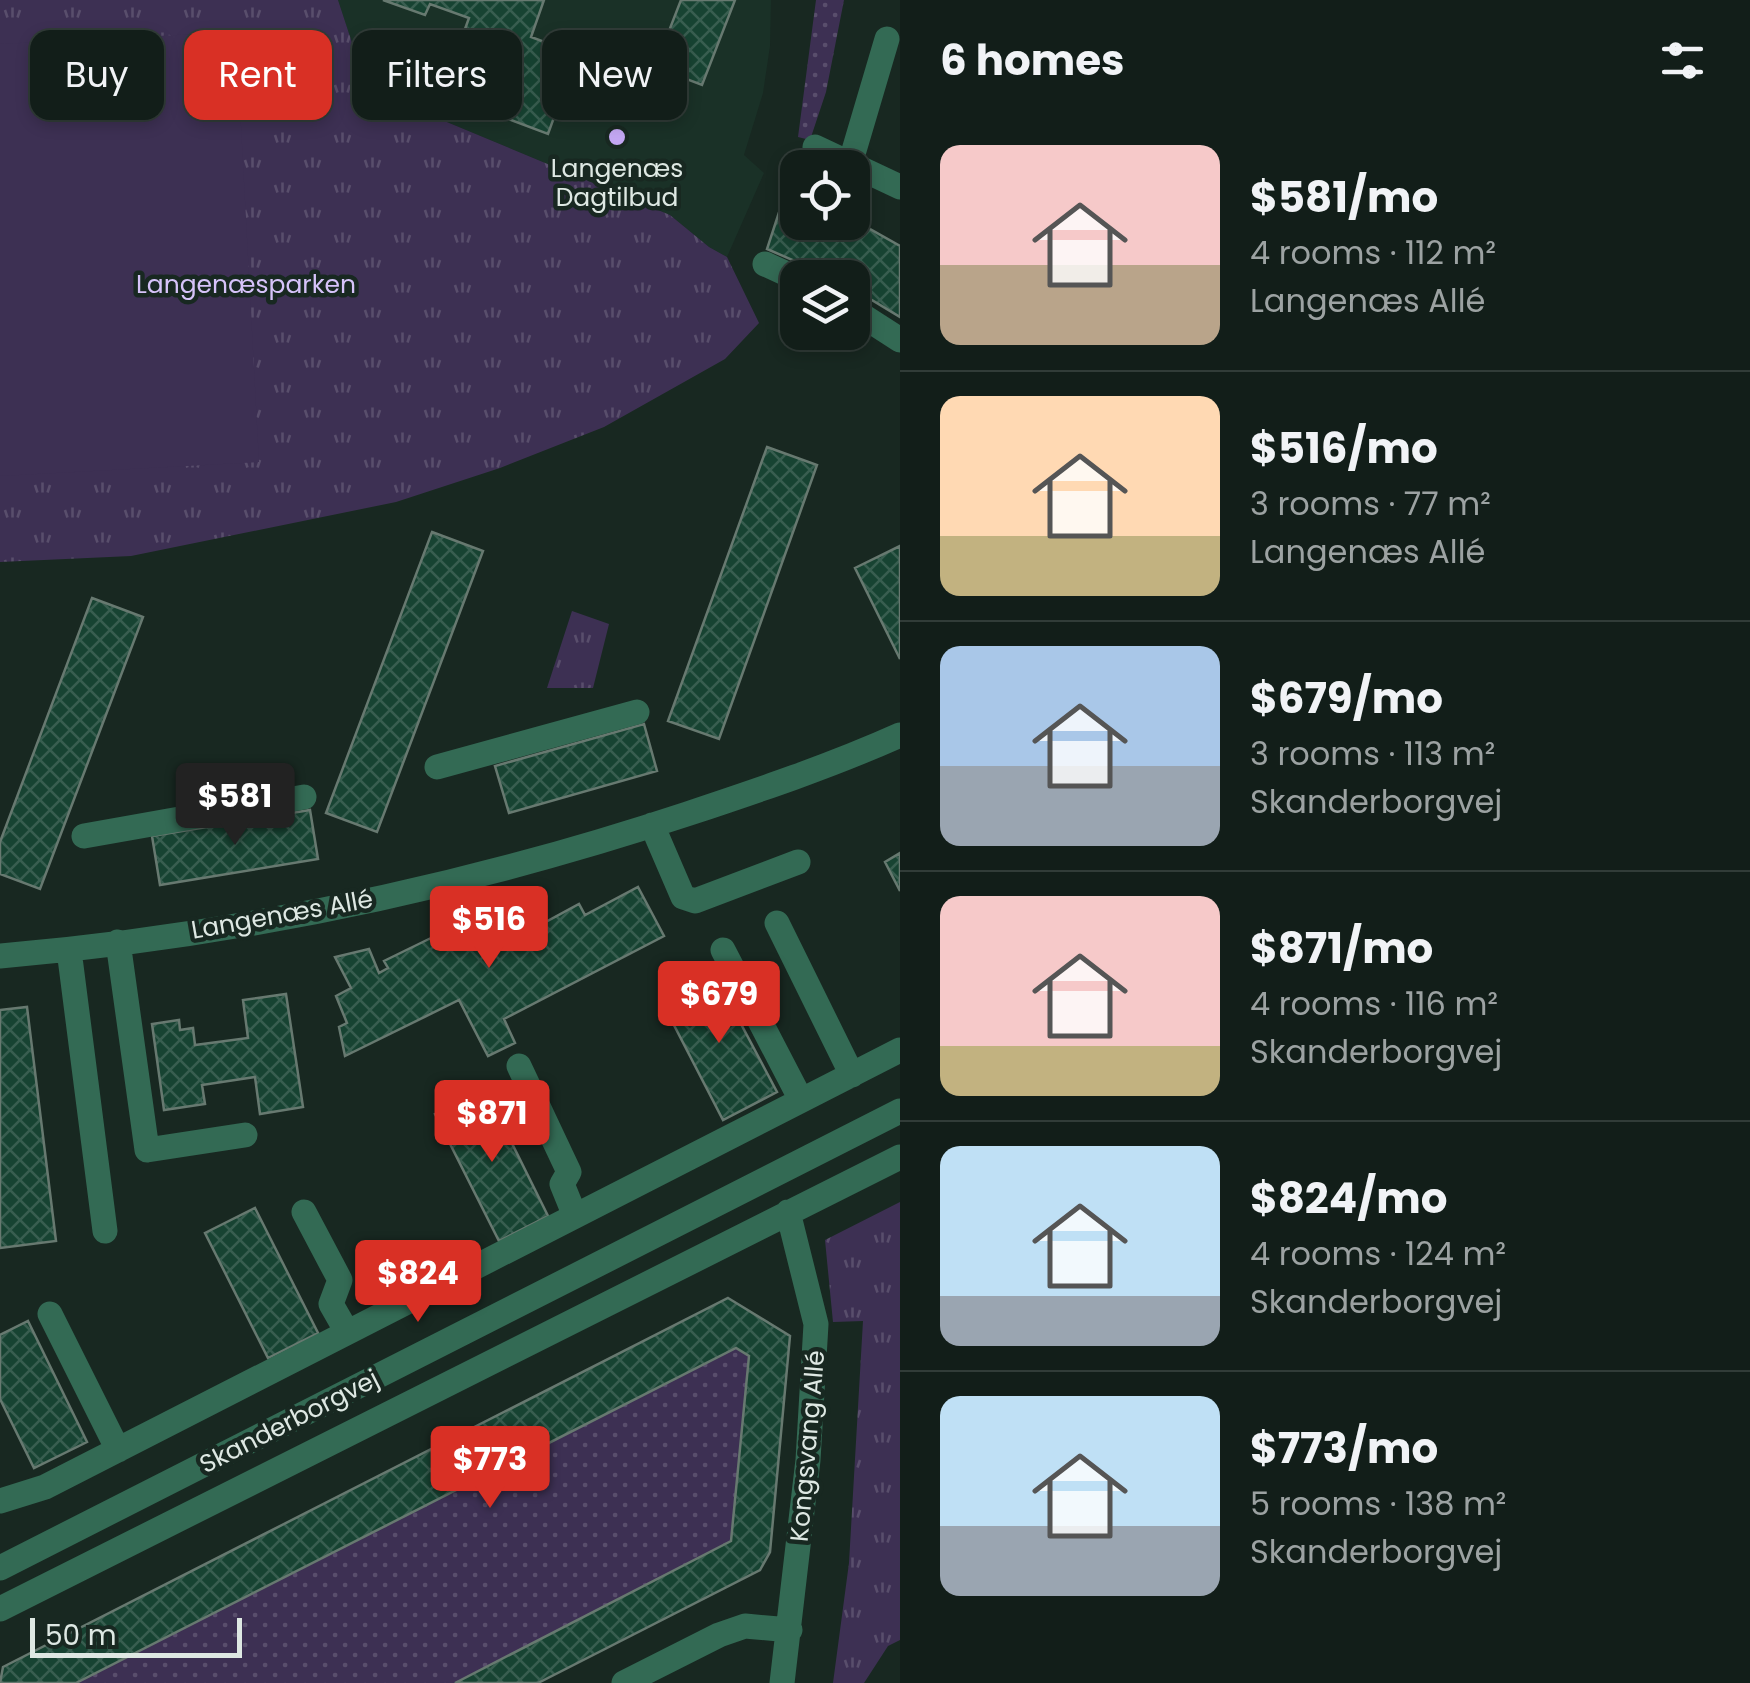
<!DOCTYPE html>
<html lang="en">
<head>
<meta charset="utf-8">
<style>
	:root { --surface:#121e19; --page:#1f2b26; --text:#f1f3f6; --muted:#9ca2a2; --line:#313c38; --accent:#d93025 }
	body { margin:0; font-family:Poppins,sans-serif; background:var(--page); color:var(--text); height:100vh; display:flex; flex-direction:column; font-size:38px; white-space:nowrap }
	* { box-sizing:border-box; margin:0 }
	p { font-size:32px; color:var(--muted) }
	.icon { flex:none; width:55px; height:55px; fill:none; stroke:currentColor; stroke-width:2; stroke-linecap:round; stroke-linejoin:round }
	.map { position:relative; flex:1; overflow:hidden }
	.drawer { display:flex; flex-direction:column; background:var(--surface); width:850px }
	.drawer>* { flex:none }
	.hud { position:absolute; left:30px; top:30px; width:720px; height:90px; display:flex; gap:20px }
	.fabs { position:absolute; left:780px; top:150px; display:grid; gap:20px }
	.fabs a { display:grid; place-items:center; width:90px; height:90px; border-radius:20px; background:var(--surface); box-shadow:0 5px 15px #0003,0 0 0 2px var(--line); font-size:50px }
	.scale { position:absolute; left:30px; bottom:25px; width:212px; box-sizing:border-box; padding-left:10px; border:5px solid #dee8e3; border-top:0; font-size:28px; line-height:35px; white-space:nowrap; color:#dee8e3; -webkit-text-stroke:8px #182821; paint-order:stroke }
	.price { position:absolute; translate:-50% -85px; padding:0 22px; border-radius:10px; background:var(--accent); color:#fff; font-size:32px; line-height:65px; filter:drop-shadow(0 2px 5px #0008) }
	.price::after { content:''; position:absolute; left:50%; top:60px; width:30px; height:22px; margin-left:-15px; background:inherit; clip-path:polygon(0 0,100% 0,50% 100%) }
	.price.on { background:#222; color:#fff }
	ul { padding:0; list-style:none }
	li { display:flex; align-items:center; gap:30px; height:250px; padding:0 40px }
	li+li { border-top:2px solid var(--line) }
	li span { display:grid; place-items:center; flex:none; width:280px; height:200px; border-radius:20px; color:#555 }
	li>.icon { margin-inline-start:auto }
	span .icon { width:120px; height:120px; fill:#fffc; stroke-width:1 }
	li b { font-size:42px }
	h2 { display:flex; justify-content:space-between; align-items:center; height:120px; padding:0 40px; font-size:42px }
	.pill { padding:0 35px; border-radius:20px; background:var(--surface); box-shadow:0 5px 15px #0003,0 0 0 2px var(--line); font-size:35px; line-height:90px }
	.pill.on { background:var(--accent); color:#fff }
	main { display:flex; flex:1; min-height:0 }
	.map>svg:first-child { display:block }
</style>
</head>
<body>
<main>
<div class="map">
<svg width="900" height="1683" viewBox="0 0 900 1683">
	<defs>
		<pattern id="grass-dots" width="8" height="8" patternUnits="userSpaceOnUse" patternTransform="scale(2.5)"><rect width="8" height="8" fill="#3d3053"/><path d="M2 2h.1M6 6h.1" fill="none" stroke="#594e6c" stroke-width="1.8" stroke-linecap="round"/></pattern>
		<pattern id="park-tufts" width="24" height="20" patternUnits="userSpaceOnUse" patternTransform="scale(2.5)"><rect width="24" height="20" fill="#3d3053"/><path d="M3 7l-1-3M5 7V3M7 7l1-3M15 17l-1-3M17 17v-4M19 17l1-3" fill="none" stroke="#594e6c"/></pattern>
		<pattern id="building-cross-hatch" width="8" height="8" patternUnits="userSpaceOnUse" patternTransform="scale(2.5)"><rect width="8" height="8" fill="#174332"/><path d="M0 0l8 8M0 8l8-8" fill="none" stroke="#385e50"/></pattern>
	</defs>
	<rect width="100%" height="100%" fill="#182821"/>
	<path fill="#1a3127" d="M338,0H771L770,46L763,93L744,155L764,173L727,257L709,247L670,215L442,120L371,76L357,59Z"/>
	<path fill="url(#grass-dots)" d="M816,0H844L826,92L810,140L798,137Z
		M736,1348L749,1356L731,1541L455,1683H76Z"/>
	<path fill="url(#park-tufts)" d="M0,0H338L357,58L371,76L442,120L670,215L709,247L727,257L759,323L725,359L604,427L500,468L396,502L131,556L0,562Z
		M572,611L609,624L593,688H547Z
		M900,1202V1640L888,1646L864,1683H833L849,1563L863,1321L833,1322L825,1240Z"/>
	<path fill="#3d3053" d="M236,32L259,462L0,476V44Z"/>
	<path fill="url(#building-cross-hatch)" stroke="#677970" stroke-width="2.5" d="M383,0H544L531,37L577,54L548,134L490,112L502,80L453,62L469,18L430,4L425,15Z
		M681,0H735L702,85L655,67Z
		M786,191L798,196V222H852V219L900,246V317L852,288V278H834L767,249Z
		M767,447L817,465L719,739L668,721Z
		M432,532L483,551L377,832L326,813Z
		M900,546V659L855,568Z
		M92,598L143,617L40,889L0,874V842Z
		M644,724L657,771L509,813L495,766Z
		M310,810L318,859L160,885L152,836Z
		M900,853V891L885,862Z
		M638,887L664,936L504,1019L515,1043L488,1056L459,1000L345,1056L339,1027L347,1023L336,996L351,988L335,957L369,949L379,973L388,968L384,961L431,938L436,946L461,933L467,942L488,934L483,926L491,923L496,931L535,916L540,925L579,904L585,915Z
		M714,973L777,1092L723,1120L661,1000Z
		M286,994L303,1107L260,1114L255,1077L202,1085L205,1104L164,1110L152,1024L179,1020L180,1030L193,1028L195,1045L248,1038L243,1000Z
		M27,1007L56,1241L0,1248V1010Z
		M485,1089L548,1216L499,1241L435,1114Z
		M255,1208L318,1333L268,1358L205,1233Z
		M728,1298L790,1336L770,1552L760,1570L538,1683H455L731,1541L749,1356L736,1348L76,1683H0L3,1667Z
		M28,1321L87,1442L34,1468L0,1399V1335Z"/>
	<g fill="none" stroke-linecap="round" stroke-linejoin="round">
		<path stroke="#336a54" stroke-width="25" d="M815,147L900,187
			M850,164L887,39
			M765,264L798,279
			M852,309L900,340
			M437,767L637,712
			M652,825L683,897L695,901L798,862
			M84,836L304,797
			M777,923L852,1075
			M118,942L147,1150L245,1135
			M69,950L105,1231
			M723,950L801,1100
			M0,956C232,936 466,887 687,814C759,790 831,766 900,735
			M519,1066L569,1172L562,1184L575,1216
			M304,1212L340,1280L331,1304L347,1332
			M50,1314L118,1450
			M0,1501L45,1487L900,1050
			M0,1568L900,1111
			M0,1609L900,1157
			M624,1683L719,1635L745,1626L790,1630
			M782,1683L808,1460L816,1324L788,1212"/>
	</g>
	<circle fill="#c3a7f2" stroke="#182821" stroke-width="4" cx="617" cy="137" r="10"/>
	<g text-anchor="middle" stroke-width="9" stroke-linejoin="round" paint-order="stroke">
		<g font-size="25" fill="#dee8e3" stroke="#182821">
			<text x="617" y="177">Langenæs<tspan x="617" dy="29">Dagtilbud</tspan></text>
		</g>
		<g font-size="25" fill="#d6c3f9" stroke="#182821">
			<text x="246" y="293">Langenæsparken</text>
		</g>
		<g font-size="25" fill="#dee8e3" stroke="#182821">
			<text transform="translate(282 914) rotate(-10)" y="9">Langenæs Allé</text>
			<text transform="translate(289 1421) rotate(-27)" y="9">Skanderborgvej</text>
			<text transform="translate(807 1446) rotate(-85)" y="9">Kongsvang Allé</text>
		</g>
	</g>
</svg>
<div class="fabs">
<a><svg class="icon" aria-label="locate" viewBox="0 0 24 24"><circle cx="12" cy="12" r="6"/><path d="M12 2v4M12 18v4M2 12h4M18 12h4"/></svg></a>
<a><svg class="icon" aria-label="layers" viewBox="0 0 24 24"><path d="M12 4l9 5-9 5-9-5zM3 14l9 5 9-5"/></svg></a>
</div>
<div class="scale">50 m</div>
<b class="price on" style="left:235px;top:848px">$581</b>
<b class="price" style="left:489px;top:971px">$516</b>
<b class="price" style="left:719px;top:1046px">$679</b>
<b class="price" style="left:492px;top:1165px">$871</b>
<b class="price" style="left:418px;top:1325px">$824</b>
<b class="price" style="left:490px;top:1511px">$773</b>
<div class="hud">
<a class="pill">Buy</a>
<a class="pill on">Rent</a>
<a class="pill">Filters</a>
<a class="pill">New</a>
</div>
</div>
<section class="drawer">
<h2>6 homes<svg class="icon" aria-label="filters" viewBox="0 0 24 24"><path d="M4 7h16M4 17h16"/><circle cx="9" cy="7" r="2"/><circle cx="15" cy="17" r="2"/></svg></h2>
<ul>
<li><span style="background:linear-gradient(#f6c9c9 60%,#b9a48a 0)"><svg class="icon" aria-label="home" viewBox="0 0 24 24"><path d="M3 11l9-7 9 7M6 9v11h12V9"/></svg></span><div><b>$581/mo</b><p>4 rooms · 112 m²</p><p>Langenæs Allé</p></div></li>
<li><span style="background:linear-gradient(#ffd9b3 70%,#c2b280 0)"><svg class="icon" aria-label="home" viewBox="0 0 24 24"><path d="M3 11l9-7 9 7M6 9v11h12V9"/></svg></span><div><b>$516/mo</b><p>3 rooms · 77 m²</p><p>Langenæs Allé</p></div></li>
<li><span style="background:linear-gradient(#a9c7e8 60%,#9aa5b1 0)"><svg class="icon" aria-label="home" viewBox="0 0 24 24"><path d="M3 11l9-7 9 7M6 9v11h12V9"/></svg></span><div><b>$679/mo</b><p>3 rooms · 113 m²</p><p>Skanderborgvej</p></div></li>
<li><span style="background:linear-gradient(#f6c9c9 75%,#c2b280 0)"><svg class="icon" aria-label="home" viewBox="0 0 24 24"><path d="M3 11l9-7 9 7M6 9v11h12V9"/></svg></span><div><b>$871/mo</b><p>4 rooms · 116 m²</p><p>Skanderborgvej</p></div></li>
<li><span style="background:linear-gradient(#bfe0f5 75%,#9aa5b1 0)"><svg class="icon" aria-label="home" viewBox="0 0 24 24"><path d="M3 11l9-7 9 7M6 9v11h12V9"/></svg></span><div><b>$824/mo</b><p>4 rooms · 124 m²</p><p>Skanderborgvej</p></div></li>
<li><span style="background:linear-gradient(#bfe0f5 65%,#9aa5b1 0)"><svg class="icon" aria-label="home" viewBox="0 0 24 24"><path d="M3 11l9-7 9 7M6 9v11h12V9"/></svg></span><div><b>$773/mo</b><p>5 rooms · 138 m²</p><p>Skanderborgvej</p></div></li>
</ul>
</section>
</main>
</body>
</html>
